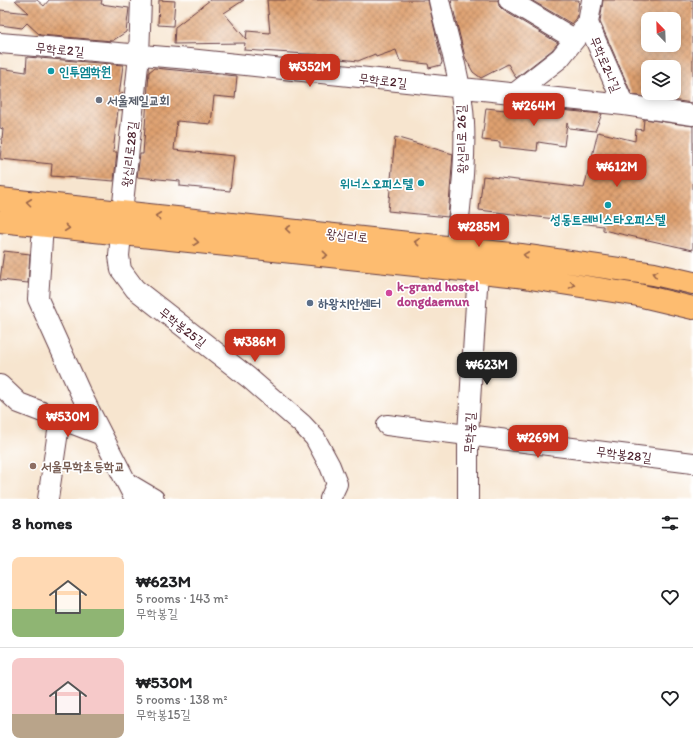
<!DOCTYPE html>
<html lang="en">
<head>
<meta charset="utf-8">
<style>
	:root { --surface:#fff; --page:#f6f6f6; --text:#202124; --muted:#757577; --line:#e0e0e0; --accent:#c8321e }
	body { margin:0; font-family:Itim,"Poor Story",sans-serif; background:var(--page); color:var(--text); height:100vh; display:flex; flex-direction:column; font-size:15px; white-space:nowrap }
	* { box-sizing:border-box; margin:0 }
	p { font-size:13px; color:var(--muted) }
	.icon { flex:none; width:22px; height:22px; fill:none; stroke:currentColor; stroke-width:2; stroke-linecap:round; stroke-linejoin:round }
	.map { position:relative; height:499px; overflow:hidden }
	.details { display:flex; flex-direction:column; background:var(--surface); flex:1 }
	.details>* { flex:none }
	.needle { width:26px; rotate:337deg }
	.fabs { position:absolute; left:641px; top:12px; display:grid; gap:8px }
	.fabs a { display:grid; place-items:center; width:40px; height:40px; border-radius:8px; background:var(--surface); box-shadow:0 2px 10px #0003; font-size:20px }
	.price { position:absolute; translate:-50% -34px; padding:0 9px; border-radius:8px; background:var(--accent); color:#fff; font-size:13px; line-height:26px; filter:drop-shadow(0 1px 2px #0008) }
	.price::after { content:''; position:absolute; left:50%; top:24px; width:12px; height:9px; margin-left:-6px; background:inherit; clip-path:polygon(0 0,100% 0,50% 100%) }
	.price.on { background:#222; color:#fff }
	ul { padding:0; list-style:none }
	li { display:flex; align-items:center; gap:12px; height:100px; padding:0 12px }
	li+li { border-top:1px solid var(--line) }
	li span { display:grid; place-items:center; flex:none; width:112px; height:80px; border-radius:8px; color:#555 }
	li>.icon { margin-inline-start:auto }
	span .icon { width:48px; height:48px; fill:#fffc; stroke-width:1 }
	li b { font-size:17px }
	h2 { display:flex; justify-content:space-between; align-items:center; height:48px; padding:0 12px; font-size:17px }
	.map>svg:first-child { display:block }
</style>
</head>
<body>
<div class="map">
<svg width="693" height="499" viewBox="0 0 693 499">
	<defs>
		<pattern id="building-cross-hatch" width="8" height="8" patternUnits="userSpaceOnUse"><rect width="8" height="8" fill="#dea070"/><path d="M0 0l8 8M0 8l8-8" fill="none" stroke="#b6825c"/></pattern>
	</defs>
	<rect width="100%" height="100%" fill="#fff"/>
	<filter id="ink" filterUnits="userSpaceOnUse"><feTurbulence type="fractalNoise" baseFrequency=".025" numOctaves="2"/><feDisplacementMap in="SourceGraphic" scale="8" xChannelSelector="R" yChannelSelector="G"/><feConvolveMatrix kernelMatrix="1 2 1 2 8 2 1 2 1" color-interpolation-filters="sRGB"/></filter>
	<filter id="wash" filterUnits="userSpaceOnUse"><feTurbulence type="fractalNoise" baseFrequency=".012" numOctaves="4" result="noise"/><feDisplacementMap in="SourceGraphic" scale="16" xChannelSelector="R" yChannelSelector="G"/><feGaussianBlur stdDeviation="0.9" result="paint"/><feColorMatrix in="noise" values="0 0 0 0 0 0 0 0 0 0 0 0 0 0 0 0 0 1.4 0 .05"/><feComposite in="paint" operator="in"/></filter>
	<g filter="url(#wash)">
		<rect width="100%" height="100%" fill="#f7e5cf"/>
		<g id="blocks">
			<path fill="url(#building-cross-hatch)" fill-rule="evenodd" d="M15,0H37L44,6L49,0H102L101,4L129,8L126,32L112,41L40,35L27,23L22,28L0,25V10L29,13Z
				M159,0L175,1L173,26L158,25Z
				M210,0H244L224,13L246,39L247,31L270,33L267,0H428L442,62L441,65L429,68L428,64L400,61L396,50L376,57L375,54L358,61L322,57L323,55L244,50L245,43L174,44L175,27Z
				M451,0H498L499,6L503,10L558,43L552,50L516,78L508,64L481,78L473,72L465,57Z
				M531,0H579L577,18L572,24Z
				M603,0H693V103L632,95L600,22ZM648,19H674V45H648ZM648,67H674V93H648Z
				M27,57L123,65L119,96L123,93L122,110H118L113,152H117L114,181L51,176L52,164L0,159L3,129L0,128V68L26,72Z
				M154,68L237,76L235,98L214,96L211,124L177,121L174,150L234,156L230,191L180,186V181L137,177L140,154H143L149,72Z
				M486,108L563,116L560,110L602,114L595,131L569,128L567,123L564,146L538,142L537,151L500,147V142L482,140Z
				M644,119L693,126V250L603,230V226L572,222V225L555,223V219L479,210L483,176L584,188L598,132L635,141L636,129L643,130Z
				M395,137L453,154L448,217L388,211Z
				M4,251L30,254L28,283L0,280Z"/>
		</g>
	</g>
	<g filter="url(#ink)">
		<use href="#blocks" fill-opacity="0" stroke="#643d44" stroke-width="1"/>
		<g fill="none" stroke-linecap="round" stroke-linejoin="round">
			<defs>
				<path id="minor" d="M439,0C448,40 462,81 464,122C466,163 460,206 456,247L478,271L468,434V499
					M509,0L574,39
					M588,23L624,105
					M0,43L189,59L624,105L693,115
					M514,94L560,58L588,23L592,0
					M122,212L139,56L141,0
					M43,225L38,299L80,392L102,435
					M121,234L119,256L121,270L135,289L249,378L302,424L315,438L330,466L337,484L330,499
					M0,385L19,403L102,435L135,499
					M387,425L693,463
					M127,483L154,499
					M48,499L60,418"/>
				<path id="primary" d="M0,199L521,255L654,274L693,283
					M0,221L517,276L638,295L693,308"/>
			</defs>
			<use href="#minor" stroke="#643d44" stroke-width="22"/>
			<use href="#primary" stroke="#643d44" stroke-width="24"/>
			<use href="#minor" stroke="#fff" stroke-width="20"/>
			<use href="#primary" stroke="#fdbc70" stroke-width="22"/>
		</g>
		<defs><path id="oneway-chevron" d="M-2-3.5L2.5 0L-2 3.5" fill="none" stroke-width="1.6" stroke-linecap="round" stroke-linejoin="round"/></defs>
		<g stroke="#9b664a">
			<use href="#oneway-chevron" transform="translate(29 202) rotate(-173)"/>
			<use href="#oneway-chevron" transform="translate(158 216) rotate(-174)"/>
			<use href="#oneway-chevron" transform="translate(67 228) rotate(6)"/>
			<use href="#oneway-chevron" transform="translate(288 229) rotate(-174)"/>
			<use href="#oneway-chevron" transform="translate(196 242) rotate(6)"/>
			<use href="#oneway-chevron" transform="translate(417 242) rotate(-174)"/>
			<use href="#oneway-chevron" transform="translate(325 255) rotate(6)"/>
			<use href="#oneway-chevron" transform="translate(526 255) rotate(-172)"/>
			<use href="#oneway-chevron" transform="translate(655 274) rotate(-168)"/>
			<use href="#oneway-chevron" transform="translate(572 285) rotate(9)"/>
		</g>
	</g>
	<g fill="#0f9aa8" stroke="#fff" stroke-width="1.5">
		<circle cx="51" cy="71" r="4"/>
		<circle cx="421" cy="183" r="4"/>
		<circle cx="608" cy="205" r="4"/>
	</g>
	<circle fill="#6b7280" stroke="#fff" stroke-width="1.5" cx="99" cy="100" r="4"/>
	<circle fill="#d1479c" stroke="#fff" stroke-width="1.5" cx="389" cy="293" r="4"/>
	<circle fill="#5c6f8a" stroke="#fff" stroke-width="1.5" cx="310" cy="303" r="4"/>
	<circle fill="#8d6e63" stroke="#fff" stroke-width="1.5" cx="33" cy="466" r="4"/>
	<g text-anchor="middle" stroke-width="3.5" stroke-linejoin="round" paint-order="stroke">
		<g font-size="13" fill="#4a1f2b" stroke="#fff">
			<text transform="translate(60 49) rotate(5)" y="5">무학로2길</text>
			<text transform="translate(606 64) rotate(67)" y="5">무학로2나길</text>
			<text transform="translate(383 80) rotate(6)" y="5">무학로2길</text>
			<text transform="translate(461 139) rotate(-91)" y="5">왕십리로 26길</text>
			<text transform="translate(129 154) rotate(-84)" y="5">왕십리로28길</text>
			<text transform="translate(347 235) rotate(6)" y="5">왕십리로</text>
			<text transform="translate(183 327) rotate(38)" y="5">무학봉25길</text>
			<text transform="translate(469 433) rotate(-88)" y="5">무학봉길</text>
			<text transform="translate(624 454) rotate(7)" y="5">무학봉28길</text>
		</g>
		<g font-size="13" font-weight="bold" fill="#0d838f" stroke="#fff" text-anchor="start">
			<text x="59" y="76">인투엠학원</text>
			<text x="413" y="188" text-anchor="end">위너스오피스텔</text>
			<text x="608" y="224" text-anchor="middle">성동트레비스타오피스텔</text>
		</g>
		<g font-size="13" font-weight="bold" fill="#5b616d" stroke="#fff" text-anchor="start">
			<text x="107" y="105">서울제일교회</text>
		</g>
		<g font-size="13" font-weight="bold" fill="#b23c85" stroke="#fff" text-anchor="start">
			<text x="397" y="291">k-grand hostel<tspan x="397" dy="15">dongdaemun</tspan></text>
		</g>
		<g font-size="13" font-weight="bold" fill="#4e5e75" stroke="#fff" text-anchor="start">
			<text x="318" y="308">하왕치안센터</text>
		</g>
		<g font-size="13" font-weight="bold" fill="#785e54" stroke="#fff" text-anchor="start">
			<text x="41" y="471">서울무학초등학교</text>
		</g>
	</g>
</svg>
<div class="fabs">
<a><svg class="needle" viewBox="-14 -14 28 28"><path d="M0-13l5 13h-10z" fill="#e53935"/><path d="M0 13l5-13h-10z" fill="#757577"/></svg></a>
<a><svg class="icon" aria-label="layers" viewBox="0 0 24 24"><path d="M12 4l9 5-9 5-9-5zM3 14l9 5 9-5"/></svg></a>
</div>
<b class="price" style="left:310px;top:88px">₩352M</b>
<b class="price" style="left:534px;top:127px">₩264M</b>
<b class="price" style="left:617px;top:188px">₩612M</b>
<b class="price" style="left:479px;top:248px">₩285M</b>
<b class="price" style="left:255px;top:363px">₩386M</b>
<b class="price on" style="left:487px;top:386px">₩623M</b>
<b class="price" style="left:68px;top:438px">₩530M</b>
<b class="price" style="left:538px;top:459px">₩269M</b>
</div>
<section class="details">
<h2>8 homes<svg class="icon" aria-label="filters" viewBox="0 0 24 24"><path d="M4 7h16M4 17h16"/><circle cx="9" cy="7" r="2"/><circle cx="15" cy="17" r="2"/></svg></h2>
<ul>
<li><span style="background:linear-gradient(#ffd9b3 65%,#8fb573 0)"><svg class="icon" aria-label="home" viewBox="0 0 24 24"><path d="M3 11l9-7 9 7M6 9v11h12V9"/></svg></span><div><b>₩623M</b><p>5 rooms · 143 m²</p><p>무학봉길</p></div><svg class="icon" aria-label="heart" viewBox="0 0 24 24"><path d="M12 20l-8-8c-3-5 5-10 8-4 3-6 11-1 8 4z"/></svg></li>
<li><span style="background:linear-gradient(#f6c9c9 70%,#b9a48a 0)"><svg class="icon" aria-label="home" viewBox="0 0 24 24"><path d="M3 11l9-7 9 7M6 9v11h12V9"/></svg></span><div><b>₩530M</b><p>5 rooms · 138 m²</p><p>무학봉15길</p></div><svg class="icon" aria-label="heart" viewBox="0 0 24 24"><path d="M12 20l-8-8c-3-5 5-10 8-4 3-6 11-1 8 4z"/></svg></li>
</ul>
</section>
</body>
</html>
